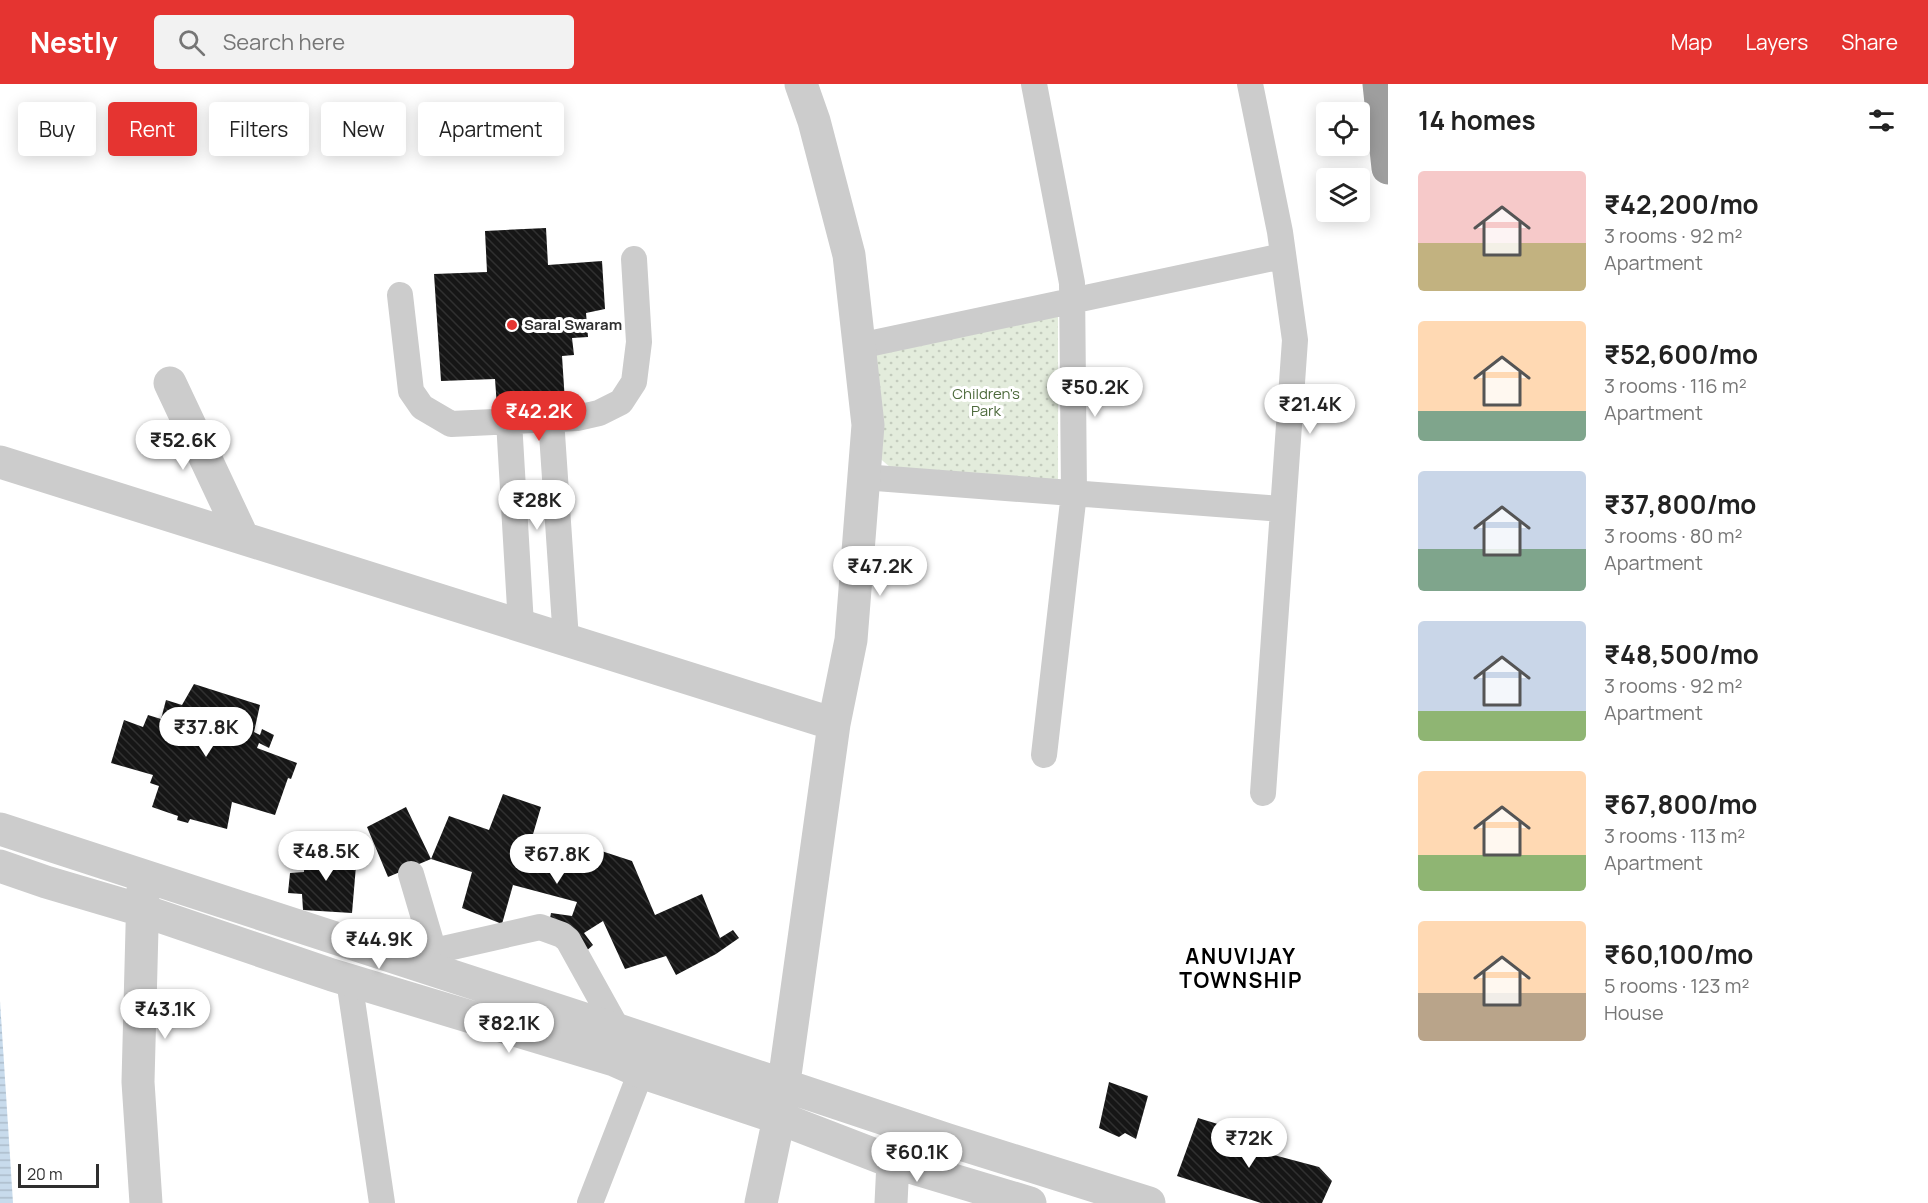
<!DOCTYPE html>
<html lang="en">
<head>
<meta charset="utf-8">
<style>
	:root { --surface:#fff; --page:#f2f2f2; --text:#222; --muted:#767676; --accent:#e53431 }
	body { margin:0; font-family:Manrope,sans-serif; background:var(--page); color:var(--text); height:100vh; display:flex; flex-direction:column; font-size:22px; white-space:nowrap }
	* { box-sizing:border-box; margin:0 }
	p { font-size:20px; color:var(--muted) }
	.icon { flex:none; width:33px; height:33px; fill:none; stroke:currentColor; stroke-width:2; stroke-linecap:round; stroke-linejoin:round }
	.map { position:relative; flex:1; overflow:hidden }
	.sheet { display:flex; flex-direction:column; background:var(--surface); width:540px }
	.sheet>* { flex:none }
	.hud { position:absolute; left:18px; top:18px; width:570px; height:54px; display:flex; gap:12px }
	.controls { position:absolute; left:1316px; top:18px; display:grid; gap:12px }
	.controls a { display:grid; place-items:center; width:54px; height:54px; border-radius:6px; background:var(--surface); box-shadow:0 3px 15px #0003; font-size:30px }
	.scale { position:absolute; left:18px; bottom:15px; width:81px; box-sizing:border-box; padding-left:6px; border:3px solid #2f2f2f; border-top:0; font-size:16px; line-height:21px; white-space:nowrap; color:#2f2f2f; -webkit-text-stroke:4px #fff; paint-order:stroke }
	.price { position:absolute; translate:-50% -51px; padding:0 14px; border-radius:21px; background:#fff; color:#222; font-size:20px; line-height:39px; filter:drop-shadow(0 2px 3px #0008) }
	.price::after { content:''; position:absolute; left:50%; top:36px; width:18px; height:14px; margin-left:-9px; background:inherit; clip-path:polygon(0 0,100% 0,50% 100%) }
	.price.active { background:var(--accent); color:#fff }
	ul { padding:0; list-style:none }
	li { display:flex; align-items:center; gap:18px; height:150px; padding:0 30px }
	li span { display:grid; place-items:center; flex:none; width:168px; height:120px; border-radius:6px; color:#555 }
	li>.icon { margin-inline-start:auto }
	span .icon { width:72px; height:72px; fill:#fffc; stroke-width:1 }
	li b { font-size:26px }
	h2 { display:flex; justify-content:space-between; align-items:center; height:72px; padding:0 30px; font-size:26px }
	.tag { padding:0 21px; border-radius:6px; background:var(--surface); box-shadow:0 3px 15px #0003; font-size:21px; line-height:54px }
	.tag.active { background:var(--accent); color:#fff }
	header { display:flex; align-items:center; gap:36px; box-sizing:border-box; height:84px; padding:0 30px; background:var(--accent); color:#fff }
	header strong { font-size:28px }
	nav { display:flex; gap:33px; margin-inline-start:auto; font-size:21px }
	.search { width:420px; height:54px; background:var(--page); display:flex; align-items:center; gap:15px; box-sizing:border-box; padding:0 21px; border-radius:6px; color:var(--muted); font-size:22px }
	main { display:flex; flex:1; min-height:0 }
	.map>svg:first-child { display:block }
</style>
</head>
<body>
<header>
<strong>Nestly</strong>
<div class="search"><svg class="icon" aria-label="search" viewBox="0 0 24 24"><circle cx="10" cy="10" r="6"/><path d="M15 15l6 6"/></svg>Search here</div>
<nav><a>Map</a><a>Layers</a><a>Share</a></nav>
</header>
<main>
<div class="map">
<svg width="1388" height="1119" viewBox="0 0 1388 1119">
	<defs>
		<pattern id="grass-dots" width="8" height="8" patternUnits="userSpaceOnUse" patternTransform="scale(1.5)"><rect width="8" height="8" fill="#e3ecdc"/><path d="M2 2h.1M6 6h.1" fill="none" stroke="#c3cbbd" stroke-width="1.8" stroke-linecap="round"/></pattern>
		<pattern id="water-rules" width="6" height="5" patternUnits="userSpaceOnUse" patternTransform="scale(1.5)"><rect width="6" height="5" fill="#c8dbec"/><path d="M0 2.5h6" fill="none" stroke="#acbccb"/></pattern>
		<pattern id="building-back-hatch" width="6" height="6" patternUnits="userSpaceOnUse" patternTransform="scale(1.5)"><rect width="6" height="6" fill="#161616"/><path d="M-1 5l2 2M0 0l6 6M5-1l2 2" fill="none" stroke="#303030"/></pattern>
	</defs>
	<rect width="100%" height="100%" fill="#fff"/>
	<path fill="url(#grass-dots)" d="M1058,231V396L890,383L877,372L872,269Z"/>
	<path fill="url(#water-rules)" d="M0,917L13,1119H0Z"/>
	<path fill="url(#building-back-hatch)" d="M546,144L548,181L602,177L605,225L586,229L588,253L572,254L574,271L562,272L565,318L539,320L540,334L523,335L522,322L497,323L495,295L441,297L434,190L487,188L485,147Z
		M194,600L260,621L254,648L260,651L262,645L274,651L269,664L259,659L257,664L297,679L291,695L288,694L275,731L232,718L227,745L190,735L188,739L177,736L178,732L152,723L159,702L150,699L153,691L111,679L124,636L143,643L148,631L161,635L166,616L182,621Z
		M503,710L541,723L531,757L568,775L577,759L632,777L655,831L702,810L720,854L733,846L739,854L716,870L676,891L666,872L625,885L603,837L584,849L593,861L584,869L549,840L551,829L572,832L577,818L513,801L502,840L462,824L472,788L431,775L388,793L367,743L406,723L431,775L449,732L489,746Z
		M305,768L357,770L352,829L303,826L302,810L288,809L290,789L304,788Z
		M1109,998L1148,1012L1136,1055L1125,1049L1119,1053L1099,1044Z
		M1198,1034L1244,1048L1248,1064L1319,1083L1332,1097L1322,1119H1261L1177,1092Z"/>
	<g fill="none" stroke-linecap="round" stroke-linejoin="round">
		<path stroke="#ccc" stroke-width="26" d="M1034,0L1072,199L1074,409L1044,671
			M1250,0L1280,148L1295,256L1263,709
			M400,211L411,307L422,323L451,340L577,334L599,329L621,318L634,298L639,258L634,175
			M859,262L1283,172
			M551,335L566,556
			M509,337L521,541
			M863,393L1282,425
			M411,790L434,868
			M399,875L540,843L562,851L568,856L618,946
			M349,896L382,1119
			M590,1119L641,988"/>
		<path stroke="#ccc" stroke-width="33" d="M170,299L243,454
			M0,378L834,640
			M0,745L618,946L948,1056L1149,1119
			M0,782L46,798L141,826L332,891L614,976L641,988L779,1034L893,1078L1030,1119
			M143,806L138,998L146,1119
			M761,1119L779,1034L834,640L851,556L868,341L849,171L814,37L801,0
			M891,1119L893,1078"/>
		<path stroke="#9e9e9e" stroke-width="33" d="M1379,0L1388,84"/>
	</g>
	<circle fill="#e53431" stroke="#fff" stroke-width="2" cx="512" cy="241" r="6"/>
	<g text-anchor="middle" stroke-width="6" stroke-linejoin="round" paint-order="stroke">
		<g font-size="15" font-weight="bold" fill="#2f2f2f" stroke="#fff" text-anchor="start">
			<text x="524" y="246">Saral Swaram</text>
		</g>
		<g font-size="15" fill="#4d6a3c" stroke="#fff">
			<text x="986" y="315">Children's<tspan x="986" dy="17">Park</tspan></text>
		</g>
		<g font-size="21" font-weight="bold" letter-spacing="1.5" fill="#000" stroke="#fff">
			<text x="1241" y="880">ANUVIJAY<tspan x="1241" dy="24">TOWNSHIP</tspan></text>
		</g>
	</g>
</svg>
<div class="controls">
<a><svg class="icon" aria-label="locate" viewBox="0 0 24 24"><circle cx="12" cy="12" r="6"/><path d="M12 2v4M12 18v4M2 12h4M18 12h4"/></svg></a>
<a><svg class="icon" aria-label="layers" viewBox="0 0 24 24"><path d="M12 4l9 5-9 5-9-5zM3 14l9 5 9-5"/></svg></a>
</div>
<div class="scale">20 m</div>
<b class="price" style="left:1095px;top:334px">₹50.2K</b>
<b class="price" style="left:1310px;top:351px">₹21.4K</b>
<b class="price active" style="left:539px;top:358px">₹42.2K</b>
<b class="price" style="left:183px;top:387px">₹52.6K</b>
<b class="price" style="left:537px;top:447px">₹28K</b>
<b class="price" style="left:880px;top:513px">₹47.2K</b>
<b class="price" style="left:206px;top:674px">₹37.8K</b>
<b class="price" style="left:326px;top:798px">₹48.5K</b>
<b class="price" style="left:557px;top:801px">₹67.8K</b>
<b class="price" style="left:379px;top:886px">₹44.9K</b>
<b class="price" style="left:165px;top:956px">₹43.1K</b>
<b class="price" style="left:509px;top:970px">₹82.1K</b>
<b class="price" style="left:1249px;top:1085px">₹72K</b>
<b class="price" style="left:917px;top:1099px">₹60.1K</b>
<div class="hud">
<a class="tag">Buy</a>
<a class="tag active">Rent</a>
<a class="tag">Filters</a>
<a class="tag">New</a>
<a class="tag">Apartment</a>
</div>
</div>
<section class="sheet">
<h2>14 homes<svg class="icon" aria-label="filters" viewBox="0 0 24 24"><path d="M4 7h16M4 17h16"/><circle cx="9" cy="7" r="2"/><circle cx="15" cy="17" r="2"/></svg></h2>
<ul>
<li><span style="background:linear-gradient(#f6c9c9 60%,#c2b280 0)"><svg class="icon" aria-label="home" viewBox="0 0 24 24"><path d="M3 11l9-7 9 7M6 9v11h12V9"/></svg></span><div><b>₹42,200/mo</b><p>3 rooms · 92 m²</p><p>Apartment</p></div></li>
<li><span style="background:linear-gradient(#ffd9b3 75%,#7fa58c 0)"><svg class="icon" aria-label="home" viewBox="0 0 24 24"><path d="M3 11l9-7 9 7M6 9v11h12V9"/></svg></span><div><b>₹52,600/mo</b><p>3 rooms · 116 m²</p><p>Apartment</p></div></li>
<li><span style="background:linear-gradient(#c9d6e8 65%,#7fa58c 0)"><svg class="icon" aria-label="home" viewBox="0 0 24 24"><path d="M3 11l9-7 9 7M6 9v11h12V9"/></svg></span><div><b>₹37,800/mo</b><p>3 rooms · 80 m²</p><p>Apartment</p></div></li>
<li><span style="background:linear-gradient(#c9d6e8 75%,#8fb573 0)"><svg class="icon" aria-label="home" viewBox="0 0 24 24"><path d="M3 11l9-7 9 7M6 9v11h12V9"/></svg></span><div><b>₹48,500/mo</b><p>3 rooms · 92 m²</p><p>Apartment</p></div></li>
<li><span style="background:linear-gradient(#ffd9b3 70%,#8fb573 0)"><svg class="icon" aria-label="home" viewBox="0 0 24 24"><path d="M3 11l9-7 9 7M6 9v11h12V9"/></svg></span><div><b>₹67,800/mo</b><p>3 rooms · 113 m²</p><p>Apartment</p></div></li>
<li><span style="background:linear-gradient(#ffd9b3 60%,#b9a48a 0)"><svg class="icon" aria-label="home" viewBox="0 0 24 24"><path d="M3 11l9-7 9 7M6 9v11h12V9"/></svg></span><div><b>₹60,100/mo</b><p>5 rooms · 123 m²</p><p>House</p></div></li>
</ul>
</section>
</main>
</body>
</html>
